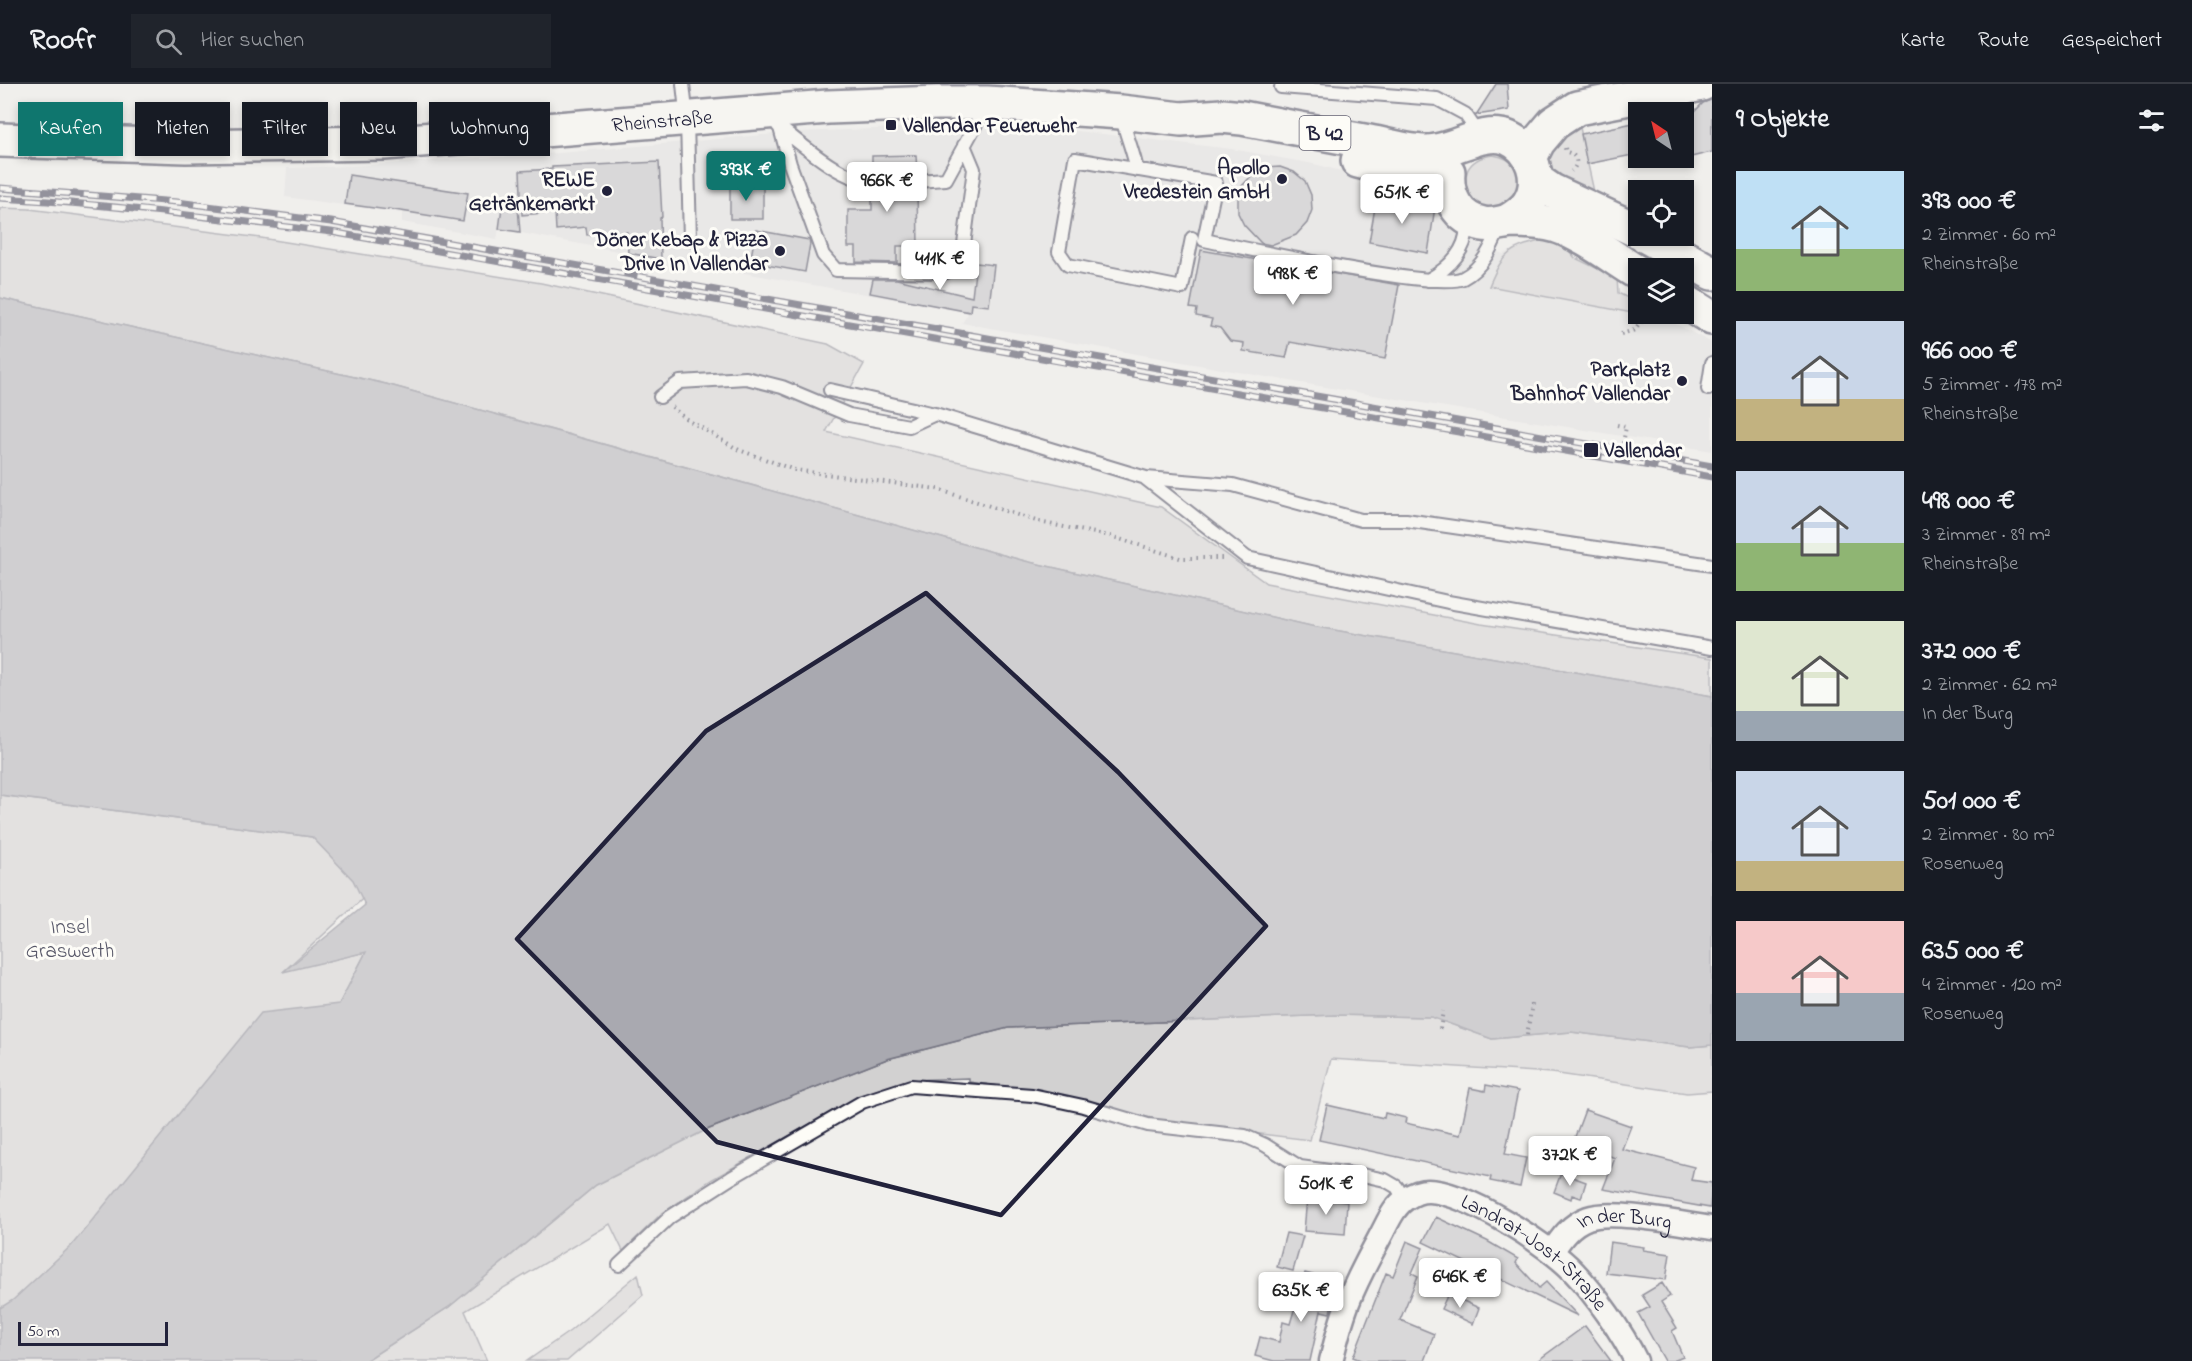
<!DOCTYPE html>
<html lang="de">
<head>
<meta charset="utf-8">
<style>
	:root { --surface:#171b24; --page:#20242c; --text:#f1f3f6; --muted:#9ea1a6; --line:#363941; --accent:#0f766e }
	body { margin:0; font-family:"Indie Flower",sans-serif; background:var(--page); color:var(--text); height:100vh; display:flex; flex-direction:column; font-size:22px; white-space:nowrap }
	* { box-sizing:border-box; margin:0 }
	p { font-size:20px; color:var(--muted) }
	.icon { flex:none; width:33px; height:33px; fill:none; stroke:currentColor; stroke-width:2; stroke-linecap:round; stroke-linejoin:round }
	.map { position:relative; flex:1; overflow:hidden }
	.details { display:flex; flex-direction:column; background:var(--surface); width:480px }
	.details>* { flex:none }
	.hud { position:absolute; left:18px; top:18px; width:570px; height:54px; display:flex; gap:12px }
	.needle { width:39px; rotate:325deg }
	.controls { position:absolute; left:1628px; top:18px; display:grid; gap:12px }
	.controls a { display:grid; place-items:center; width:66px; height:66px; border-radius:0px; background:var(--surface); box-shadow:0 3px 9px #0003; font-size:30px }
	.scale { position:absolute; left:18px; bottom:15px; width:150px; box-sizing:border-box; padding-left:6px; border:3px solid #22223b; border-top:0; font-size:16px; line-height:21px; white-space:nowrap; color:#22223b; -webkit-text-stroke:4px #fdfcf7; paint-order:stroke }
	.price { position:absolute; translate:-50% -51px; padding:0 14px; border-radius:6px; background:#fff; color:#222; font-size:20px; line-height:39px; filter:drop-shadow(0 2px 3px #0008) }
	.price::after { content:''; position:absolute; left:50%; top:36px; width:18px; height:14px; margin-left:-9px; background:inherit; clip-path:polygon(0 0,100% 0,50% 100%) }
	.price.current { background:var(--accent); color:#fff }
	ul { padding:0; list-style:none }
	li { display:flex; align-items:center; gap:18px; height:150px; padding:0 24px }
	li span { display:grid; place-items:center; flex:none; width:168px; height:120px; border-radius:0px; color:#555 }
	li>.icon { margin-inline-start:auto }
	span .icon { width:72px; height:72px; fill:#fffc; stroke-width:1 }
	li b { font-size:26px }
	h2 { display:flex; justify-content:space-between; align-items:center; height:72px; padding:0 24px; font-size:26px }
	.tag { padding:0 21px; border-radius:0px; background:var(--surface); box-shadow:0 3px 9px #0003; font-size:21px; line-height:54px }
	.tag.current { background:var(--accent); color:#fff }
	header { display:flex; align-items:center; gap:36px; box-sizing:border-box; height:84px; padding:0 30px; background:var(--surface); border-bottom:2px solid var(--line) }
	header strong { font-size:28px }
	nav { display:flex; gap:33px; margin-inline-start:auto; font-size:21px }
	.search { width:420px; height:54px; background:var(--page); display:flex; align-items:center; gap:15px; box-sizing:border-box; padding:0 21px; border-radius:0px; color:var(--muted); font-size:22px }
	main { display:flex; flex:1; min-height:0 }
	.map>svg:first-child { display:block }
</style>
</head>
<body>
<header>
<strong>Roofr</strong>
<div class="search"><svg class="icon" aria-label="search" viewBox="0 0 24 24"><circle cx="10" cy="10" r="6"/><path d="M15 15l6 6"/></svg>Hier suchen</div>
<nav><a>Karte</a><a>Route</a><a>Gespeichert</a></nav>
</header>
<main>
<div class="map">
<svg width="1712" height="1277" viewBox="0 0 1712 1277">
	<rect width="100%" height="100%" fill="#f0efec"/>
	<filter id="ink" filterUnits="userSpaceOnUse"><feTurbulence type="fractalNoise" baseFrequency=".0167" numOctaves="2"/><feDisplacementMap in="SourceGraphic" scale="12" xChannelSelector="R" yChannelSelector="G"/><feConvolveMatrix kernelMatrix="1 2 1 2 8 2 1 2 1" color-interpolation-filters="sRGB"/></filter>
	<g filter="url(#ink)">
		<path fill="#e0e0df" d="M922,43L1077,47L1232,65L1314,80L1427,109L1456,150L1503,170L1529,159L1564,161L1575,174L1617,194L1618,209L1638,219V230H1657L1712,259V367L1295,298L962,239L969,228L628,169L499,145L497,155L402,138V129L285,113L287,84L351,82L559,69L797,48Z"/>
		<path fill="#d2d1d1" stroke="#7a7a86" stroke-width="1.5" d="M1579,39L1596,117L1553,94L1547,74L1548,65Z
			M1493,71C1517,75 1520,87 1520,110L1491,129L1468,116C1462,92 1465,75 1493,71Z
			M0,124L29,125L261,154L541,199L828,260L864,280L826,348L1161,423L1266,499L1481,540L1712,574V612L1311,542L1025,477L386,300L0,214Z
			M1548,155L1564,161L1575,174L1617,194L1618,209L1638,219V230L1643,231L1489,202C1504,166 1511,164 1548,155Z
			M0,711L312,753L371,807L284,887L366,868L339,920L158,1088L0,1239Z
			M1335,931L1431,933L1492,955L1571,948L1689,963L1712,961V1007L1687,1009L1552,989L1331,975L1310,1056L1172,1039L1044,1008L969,998V994L912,996L856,1014L711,1096L661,1130L623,1167L610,1140L465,1227L487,1277H365L449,1223L596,1101L704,1047L887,975L1008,944Z
			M638,1190L643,1211L567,1277H527L570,1247Z"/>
		<path fill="#a9a9b0" stroke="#737381" stroke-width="1.5" d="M0,214L386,300L1025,477L1311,542L1712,612V961L1690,963L1571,948L1492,955L1431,933L1335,931L1008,944L887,975L704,1047L596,1101L449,1223L365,1277H0V1224L13,1216L72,1161L261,929L339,920L366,868L283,888L365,821L353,796L312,753L0,711Z"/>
		<path fill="#bcbcc0" stroke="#22223b" stroke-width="1.5" d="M1496,0H1507L1509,26L1476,31Z
			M1712,15V68L1683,75V31L1693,29L1703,19Z
			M1638,38V70L1587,80L1581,50Z
			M916,71L917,89L912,91L909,97L911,102L917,105L918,162H897V179L856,178V163H848V126H872V105L878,102L880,98L877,91L872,89V72Z
			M659,78L662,133L660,134L661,175L628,169L627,148L587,151L586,143L556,146L555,128L522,131L520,87L552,85V83Z
			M1280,83L1294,88L1305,97L1311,111L1312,126L1307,139L1296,151L1271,161L1261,159L1244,141L1238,129V114L1242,102L1253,90L1264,84Z
			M349,91L468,109L463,137L388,125V126L345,120Z
			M730,102H763V135H730Z
			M1377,112L1435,123L1428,169L1369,158Z
			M502,123H518L520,148L499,145Z
			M756,146L809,156L810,160L805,188L750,178Z
			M1201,166L1399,201L1385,275L1290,258L1286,274L1243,267L1244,259L1230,257L1220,244L1210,242L1212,235L1196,232L1197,225L1190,224Z
			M976,179L994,181L989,222L971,220L970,228L870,209L873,195H897L972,213Z
			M1486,1001L1518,1007L1505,1070L1526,1074L1520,1103L1490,1097L1491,1093L1319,1056L1327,1021L1384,1034L1385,1029L1406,1034L1405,1039L1460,1051L1470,1004L1485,1007Z
			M1585,1026L1631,1042L1622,1065L1694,1083L1691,1096L1712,1099L1710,1124L1603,1105L1615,1074L1573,1058Z
			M1561,1089L1586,1098L1581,1114L1572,1111L1571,1115L1554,1108Z
			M1307,1114L1347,1118L1345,1150L1304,1147Z
			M1436,1133L1487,1157L1518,1175L1516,1179L1539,1204L1546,1198L1578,1232L1423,1158Z
			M1286,1149L1303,1152L1293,1187L1277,1183Z
			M1407,1157L1423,1164L1412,1189L1418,1192L1400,1236L1434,1250L1424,1277H1363L1353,1273L1386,1189L1393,1192Z
			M1610,1158L1644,1163L1643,1166L1670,1170L1666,1196L1606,1189Z
			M1305,1189L1336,1197L1330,1229L1321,1227L1310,1277H1274L1255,1272L1260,1253L1279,1258L1283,1238L1290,1240Z
			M1662,1199L1670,1212L1661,1218L1677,1244L1672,1247L1683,1273L1673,1277H1665L1638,1229L1650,1223L1642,1211Z
			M1448,1210L1479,1224L1473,1240L1441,1225Z
			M1585,1242L1611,1277H1537Z"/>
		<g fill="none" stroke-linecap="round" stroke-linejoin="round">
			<defs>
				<path id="lane" d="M683,0L687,36L690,156
					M1281,3L1437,15L1465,30L1480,52
					M1121,29C1125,49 1133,66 1137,86
					M778,42C802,60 841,97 872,97
					M780,44L790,80L823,171L836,186L946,188L958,182L963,168L974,85L964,61
					M917,97L946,95L986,22
					M1192,154L1182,204L1068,181L1059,168L1075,75L1216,99L1204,156C1245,164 1436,207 1463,194C1483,184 1492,162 1500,143
					M1428,196C1449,184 1470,164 1466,138
					M1708,305L1712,279
					M830,306L935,330L1146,394L1233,401L1361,436H1406L1712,481
					M660,313L680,298L746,294L782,303L849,331L909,342L935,330
					M1146,395L1247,474L1448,518L1712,564
					M619,1181L670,1133L731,1094L862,1018L911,1002L1032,1011L1083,1022L1148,1041L1245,1052L1265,1061L1300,1083L1367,1092L1385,1096L1397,1103L1404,1115"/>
				<g id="street">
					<path id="s1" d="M1552,1168C1561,1154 1571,1140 1588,1134C1613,1125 1682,1140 1712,1144"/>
					<path id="s2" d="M1331,1277C1336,1257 1341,1235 1349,1216C1358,1193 1370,1172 1381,1151C1388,1138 1394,1122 1407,1114C1413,1110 1421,1107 1428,1107C1465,1107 1549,1161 1574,1188C1596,1211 1622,1248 1636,1277"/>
				</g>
				<path id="secondary" d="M1530,74L1538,58L1554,39L1577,24L1702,0"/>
				<g id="primary">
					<path id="s3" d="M0,56L186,62L384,59L828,23L938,19H987L1121,28L1181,35L1222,32L1242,34C1284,42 1326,50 1369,58C1387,61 1409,68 1427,68C1453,68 1483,44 1508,54C1533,65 1543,96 1529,119C1524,127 1516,132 1508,137"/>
					<path d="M1358,77L1417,92L1449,109"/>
					<path d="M1448,88C1446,111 1457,135 1483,140C1493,142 1501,138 1511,137C1526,137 1543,138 1557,142C1582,150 1615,175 1638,189"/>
					<path d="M1536,96L1552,107L1638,147"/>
					<path d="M1646,152L1712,189"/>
					<path d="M1683,216L1712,234"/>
				</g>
			</defs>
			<use href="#lane" stroke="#22223b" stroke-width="16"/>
			<use href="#street" stroke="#22223b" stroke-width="27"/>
			<use href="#secondary" stroke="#22223b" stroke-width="38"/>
			<use href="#primary" stroke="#22223b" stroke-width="38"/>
			<path stroke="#22223b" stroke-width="4" stroke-dasharray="1.5 4.5" stroke-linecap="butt" d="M1565,64L1566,68C1577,70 1580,80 1571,87
				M1621,250L1635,246L1647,230
				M672,323L683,333L739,366L795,386L937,405L1039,438L1110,452L1180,474H1222
				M1617,341L1626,343L1623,359
				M1440,945L1443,927
				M1527,951L1532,920"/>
			<use href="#lane" stroke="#fdfcf7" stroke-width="12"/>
			<use href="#street" stroke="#fdfcf7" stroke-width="22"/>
			<use href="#secondary" stroke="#fdfcf7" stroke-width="33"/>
			<use href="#primary" stroke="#fdfcf7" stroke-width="33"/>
			<defs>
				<path id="rail" d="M0,104L177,118L331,138L1712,382
					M0,114C111,120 221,135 331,148L1712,393"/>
			</defs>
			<use href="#rail" stroke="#22223b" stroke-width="7"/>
			<use href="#rail" stroke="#fdfcf7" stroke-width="4.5" stroke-dasharray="14" stroke-linecap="butt"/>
		</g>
	</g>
	<path d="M0 0H1712V1277H0ZM926,509L1118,688L1266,842L1001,1131L717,1058L517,855L706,647Z" fill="#f0efec" fill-opacity=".55" fill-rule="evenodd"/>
	<path fill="none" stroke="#22223b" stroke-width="4.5" stroke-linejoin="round" d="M926,509L1118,688L1266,842L1001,1131L717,1058L517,855L706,647Z"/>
	<g fill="#22223b" stroke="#fdfcf7" stroke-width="2">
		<rect x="885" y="35" width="12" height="12" rx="3"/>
		<circle cx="1282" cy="95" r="6"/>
		<circle cx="607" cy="107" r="6"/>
		<circle cx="780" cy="167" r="6"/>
		<circle cx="1682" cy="297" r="6"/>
		<rect x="1583" y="358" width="16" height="16" rx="3"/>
	</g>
	<g text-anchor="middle" stroke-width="6" stroke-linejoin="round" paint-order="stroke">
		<rect fill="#fdfcf7" stroke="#646373" stroke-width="1.5" x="1299.5" y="32" width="51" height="34" rx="4.5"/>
		<g font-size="20" font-weight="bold" fill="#22223b">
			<text x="1325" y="56">B 42</text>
		</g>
		<g font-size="21" fill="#22223b" stroke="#fdfcf7">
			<text dy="7" stroke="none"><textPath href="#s3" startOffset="663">Rheinstraße</textPath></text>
			<text dy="7" stroke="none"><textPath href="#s1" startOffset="87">In der Burg</textPath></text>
			<text dy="7" stroke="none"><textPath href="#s2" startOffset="330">Landrat-Jost-Straße</textPath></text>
		</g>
		<g font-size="21" font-weight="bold" fill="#22223b" stroke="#fdfcf7" text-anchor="end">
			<text x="903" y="48" text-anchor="start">Vallendar Feuerwehr</text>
			<text x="1270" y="90">Apollo<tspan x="1270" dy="24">Vredestein GmbH</tspan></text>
			<text x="595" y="102">REWE<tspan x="595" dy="24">Getränkemarkt</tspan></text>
			<text x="768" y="162">Döner Kebap &amp; Pizza<tspan x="768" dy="24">Drive In Vallendar</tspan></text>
			<text x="1670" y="292">Parkplatz<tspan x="1670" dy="24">Bahnhof Vallendar</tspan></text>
			<text x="1604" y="373" text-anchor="start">Vallendar</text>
		</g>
		<g font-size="21" fill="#575768" stroke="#fdfcf7">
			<text x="70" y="849">Insel<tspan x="70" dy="24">Graswerth</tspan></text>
		</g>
	</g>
</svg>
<div class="controls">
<a><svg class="needle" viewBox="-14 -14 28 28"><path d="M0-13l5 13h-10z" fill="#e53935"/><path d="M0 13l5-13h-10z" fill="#9ea1a6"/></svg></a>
<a><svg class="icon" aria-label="locate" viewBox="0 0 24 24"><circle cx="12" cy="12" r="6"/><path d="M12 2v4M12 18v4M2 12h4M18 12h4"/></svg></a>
<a><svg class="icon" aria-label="layers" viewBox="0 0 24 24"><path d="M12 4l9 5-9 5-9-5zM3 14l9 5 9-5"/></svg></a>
</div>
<div class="scale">50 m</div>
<b class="price current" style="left:746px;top:118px">393K €</b>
<b class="price" style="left:887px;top:129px">966K €</b>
<b class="price" style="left:1402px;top:141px">651K €</b>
<b class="price" style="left:940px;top:207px">411K €</b>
<b class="price" style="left:1293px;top:222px">498K €</b>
<b class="price" style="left:1570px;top:1103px">372K €</b>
<b class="price" style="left:1326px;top:1132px">501K €</b>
<b class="price" style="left:1460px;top:1225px">646K €</b>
<b class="price" style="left:1301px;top:1239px">635K €</b>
<div class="hud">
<a class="tag current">Kaufen</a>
<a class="tag">Mieten</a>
<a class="tag">Filter</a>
<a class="tag">Neu</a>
<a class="tag">Wohnung</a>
</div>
</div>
<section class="details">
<h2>9 Objekte<svg class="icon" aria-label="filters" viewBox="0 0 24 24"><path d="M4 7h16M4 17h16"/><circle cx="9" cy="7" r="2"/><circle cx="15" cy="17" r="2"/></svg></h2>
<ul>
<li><span style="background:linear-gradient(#bfe0f5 65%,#8fb573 0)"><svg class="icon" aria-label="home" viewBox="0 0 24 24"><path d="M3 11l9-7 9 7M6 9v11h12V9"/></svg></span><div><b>393 000 €</b><p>2 Zimmer · 60 m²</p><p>Rheinstraße</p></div></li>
<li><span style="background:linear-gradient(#c9d6e8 65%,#c2b280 0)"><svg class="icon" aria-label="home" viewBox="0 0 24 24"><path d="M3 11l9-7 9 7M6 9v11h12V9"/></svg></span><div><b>966 000 €</b><p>5 Zimmer · 178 m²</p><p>Rheinstraße</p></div></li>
<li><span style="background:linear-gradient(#c9d6e8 60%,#8fb573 0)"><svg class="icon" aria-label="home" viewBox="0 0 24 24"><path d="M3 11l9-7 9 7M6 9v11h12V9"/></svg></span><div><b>498 000 €</b><p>3 Zimmer · 89 m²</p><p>Rheinstraße</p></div></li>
<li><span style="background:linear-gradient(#dfe7d0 75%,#9aa5b1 0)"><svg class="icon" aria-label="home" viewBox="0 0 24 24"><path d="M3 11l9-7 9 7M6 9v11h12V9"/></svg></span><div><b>372 000 €</b><p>2 Zimmer · 62 m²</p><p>In der Burg</p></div></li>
<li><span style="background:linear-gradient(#c9d6e8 75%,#c2b280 0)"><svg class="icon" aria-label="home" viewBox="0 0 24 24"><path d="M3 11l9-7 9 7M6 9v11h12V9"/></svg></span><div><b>501 000 €</b><p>2 Zimmer · 80 m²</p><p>Rosenweg</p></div></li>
<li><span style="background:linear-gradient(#f6c9c9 60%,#9aa5b1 0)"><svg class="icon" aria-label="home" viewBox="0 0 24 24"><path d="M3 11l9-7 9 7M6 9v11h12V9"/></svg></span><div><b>635 000 €</b><p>4 Zimmer · 120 m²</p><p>Rosenweg</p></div></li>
</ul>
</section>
</main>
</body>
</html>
